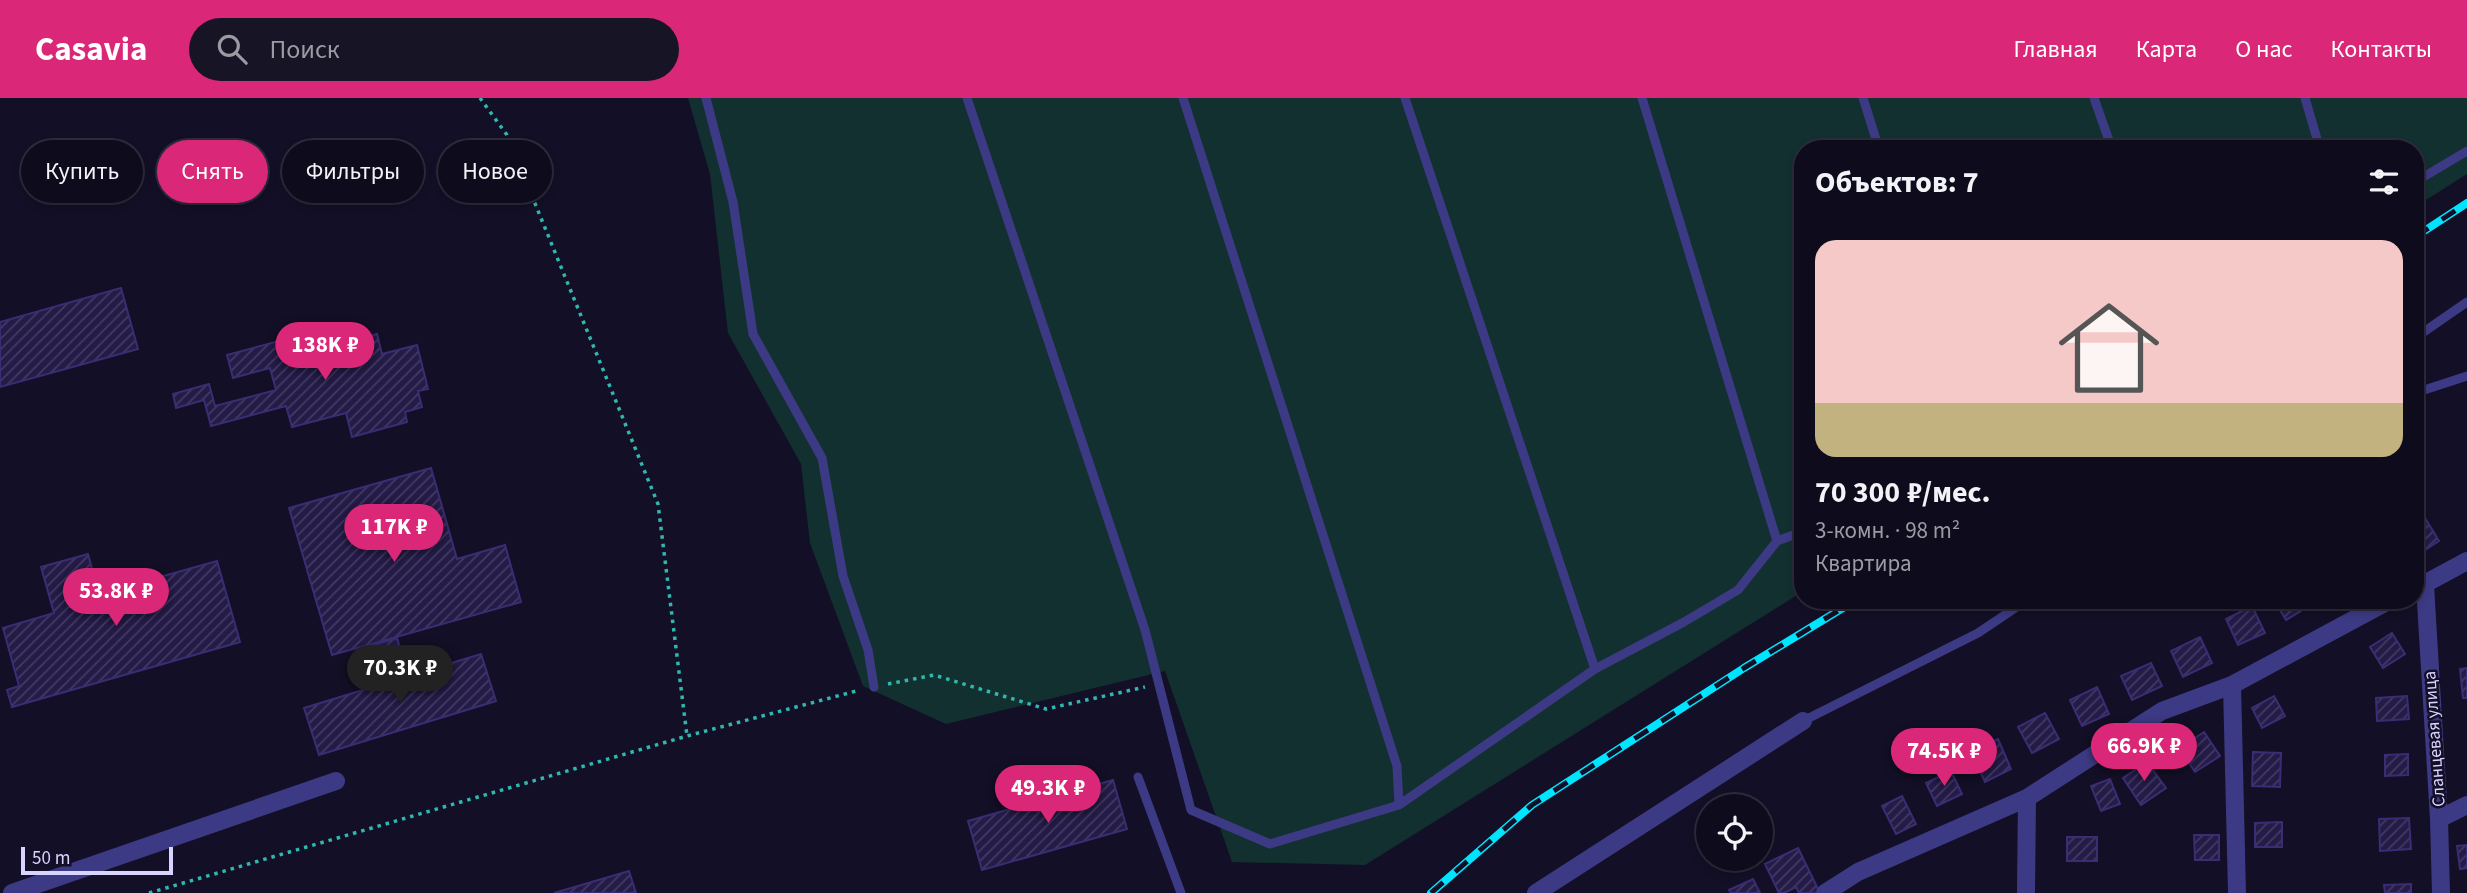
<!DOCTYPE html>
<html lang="ru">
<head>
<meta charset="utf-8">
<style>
	:root { --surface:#0e0b1c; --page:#171425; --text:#f1f3f6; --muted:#9b9ba3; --line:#2e2b3b; --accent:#db2777 }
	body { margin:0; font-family:"Source Sans 3",sans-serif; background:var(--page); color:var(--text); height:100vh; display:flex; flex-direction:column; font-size:26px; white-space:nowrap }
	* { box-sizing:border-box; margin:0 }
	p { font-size:23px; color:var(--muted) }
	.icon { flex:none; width:38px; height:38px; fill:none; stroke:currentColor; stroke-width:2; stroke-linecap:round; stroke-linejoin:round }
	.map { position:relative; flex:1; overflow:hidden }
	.panel { position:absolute; left:1794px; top:42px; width:630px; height:469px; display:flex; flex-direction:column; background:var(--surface); border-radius:28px; box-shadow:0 4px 10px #0003,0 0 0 2px var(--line) }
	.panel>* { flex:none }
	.banner { position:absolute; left:21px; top:42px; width:665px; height:63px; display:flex; gap:14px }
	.controls { position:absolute; left:1696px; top:696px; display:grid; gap:14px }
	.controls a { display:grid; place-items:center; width:77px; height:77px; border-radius:50%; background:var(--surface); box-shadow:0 4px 10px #0003,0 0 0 2px var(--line); font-size:35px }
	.scale { position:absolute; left:21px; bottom:18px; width:152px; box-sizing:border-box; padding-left:7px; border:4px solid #d9d4ff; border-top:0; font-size:19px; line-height:24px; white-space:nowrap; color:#d9d4ff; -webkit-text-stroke:5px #130f26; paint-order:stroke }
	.price { position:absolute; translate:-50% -60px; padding:0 16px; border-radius:24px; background:var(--accent); color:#fff; font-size:23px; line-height:46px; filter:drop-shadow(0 2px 4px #0008) }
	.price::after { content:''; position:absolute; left:50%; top:42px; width:21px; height:16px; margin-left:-10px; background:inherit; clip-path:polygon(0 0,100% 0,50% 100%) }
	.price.active { background:#222; color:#fff }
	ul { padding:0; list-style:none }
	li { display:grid; align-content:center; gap:14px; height:371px; padding:0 21px }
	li+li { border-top:2px solid var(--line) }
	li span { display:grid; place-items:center; height:217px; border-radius:21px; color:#555 }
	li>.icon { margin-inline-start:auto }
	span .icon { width:126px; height:126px; fill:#fffc; stroke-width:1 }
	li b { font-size:30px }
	h2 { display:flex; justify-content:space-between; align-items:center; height:84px; padding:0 21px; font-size:30px }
	.pill { padding:0 24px; border-radius:32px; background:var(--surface); box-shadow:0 4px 10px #0003,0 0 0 2px var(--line); font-size:24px; line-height:63px }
	.pill.active { background:var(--accent); color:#fff }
	header { display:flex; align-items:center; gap:42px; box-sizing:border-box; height:98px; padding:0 35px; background:var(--accent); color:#fff }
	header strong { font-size:33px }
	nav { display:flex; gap:38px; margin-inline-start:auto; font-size:24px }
	.search { width:490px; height:63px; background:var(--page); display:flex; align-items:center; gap:18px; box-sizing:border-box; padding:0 24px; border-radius:38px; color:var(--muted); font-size:26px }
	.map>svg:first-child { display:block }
</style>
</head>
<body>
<header>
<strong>Casavia</strong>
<div class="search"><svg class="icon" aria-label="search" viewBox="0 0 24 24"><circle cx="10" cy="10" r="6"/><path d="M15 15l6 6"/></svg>Поиск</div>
<nav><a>Главная</a><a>Карта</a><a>О нас</a><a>Контакты</a></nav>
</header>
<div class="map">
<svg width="2467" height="795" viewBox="0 0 2467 795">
	<defs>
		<pattern id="building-hatch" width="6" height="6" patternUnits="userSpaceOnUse" patternTransform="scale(1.75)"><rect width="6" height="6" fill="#241b47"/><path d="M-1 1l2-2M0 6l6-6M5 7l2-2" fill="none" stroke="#433b63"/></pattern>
	</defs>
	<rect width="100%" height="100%" fill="#130f26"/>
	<path fill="#12302f" d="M688,0H2467V76L2415,109V51H1802V494L1365,767L1232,764L1165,573L946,626L863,588L810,445L801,366L728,235L710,76Z"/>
	<path fill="url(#building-hatch)" stroke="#3b2d73" stroke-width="2" d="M121,190L138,251L0,289V224Z
		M331,229L336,247L377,236L382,256L417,247L428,291L418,293L422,309L405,314L407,324L352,339L346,315L292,329L286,308L211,328L204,302L176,310L173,296L209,286L215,308L276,292L270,270L233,280L227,257Z
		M431,370L457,461L505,447L521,504L332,557L289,410Z
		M2416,405L2439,443L2416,458L2415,406Z
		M88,456L99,496L217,463L240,544L12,609L7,592L19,588L3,530L54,515L41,469Z
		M2274,502H2313L2314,505L2286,522Z
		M2252,508L2265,535L2238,547L2226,521Z
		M2392,535L2405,556L2383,570L2370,549Z
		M2200,539L2212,565L2183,579L2171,553Z
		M397,540L408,576L375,585L364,550Z
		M481,556L496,603L319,657L304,610Z
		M2151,565L2162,588L2132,602L2121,578Z
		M2467,570V600H2463L2460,571Z
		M2097,589L2109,616L2082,628L2070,602Z
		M2274,598L2285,618L2262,630L2252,610Z
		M2407,598L2409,621L2377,623L2376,600Z
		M2045,615L2059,641L2032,655L2018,629Z
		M2204,634L2220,658L2195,674L2179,650Z
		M1998,641L2011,671L1985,684L1971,654Z
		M2253,654L2281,655L2280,689L2252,688Z
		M2408,656V677L2385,678V657Z
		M2147,664L2166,690L2141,707L2123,680Z
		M1951,673L1962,696L1937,708L1926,685Z
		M2110,681L2120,706L2101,713L2091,688Z
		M1113,682L1127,731L982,772L968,723Z
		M1902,698L1916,726L1896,736L1882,708Z
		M2409,720L2411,751L2380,753L2379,721Z
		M2282,724V749H2255V725Z
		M2194,737H2219V762H2195Z
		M2067,739H2097V763H2067Z
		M2467,747V770L2460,771L2457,748Z
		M1798,750L1820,795H1799L1796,789L1784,795H1779L1765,766Z
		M629,773L636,795H554Z
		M1753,781L1760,795H1731L1729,792Z
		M2411,786V795H2385L2384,787Z"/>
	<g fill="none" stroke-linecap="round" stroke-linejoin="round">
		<path stroke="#2fb8b0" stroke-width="3.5" stroke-dasharray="3.5 5" stroke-linecap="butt" d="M480,0L507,37L658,406L687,638
			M888,586L934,577L1046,611L1145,589
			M149,795L687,638L860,592"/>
		<path stroke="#3d3a85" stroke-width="9" d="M706,0L733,104L753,236L822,360L843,478L868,552L874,589
			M967,0L1145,532L1191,712L1270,746L1399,707L1595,571L1684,524L1738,492L1777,443L1802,434
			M1183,0L1397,668L1399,707
			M1405,0L1595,571
			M1642,0L1777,443
			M1863,0L1879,51
			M2094,0L2112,51
			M2305,0L2320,51
			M2415,84L2467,53
			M2415,240L2467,204
			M2415,295L2467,278
			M1803,623L1978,535L2027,502
			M1138,679L1181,795"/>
		<path stroke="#3d3a85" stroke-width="18" d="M2425,487L2439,721L2441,795
			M2415,491L2467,463
			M2232,587L2237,795
			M2439,721L2467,707
			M12,795L336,683
			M1536,795L1803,623
			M1825,795L1858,774L2027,700L2162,613L2232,587L2390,502
			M2026,795L2027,700"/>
		<defs>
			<path id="rail" d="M2415,139L2467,105
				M1431,795L1532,707L1744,570L1856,502"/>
		</defs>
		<use href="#rail" stroke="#00e5ff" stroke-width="8"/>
		<use href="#rail" stroke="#130f26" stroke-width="5" stroke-dasharray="16" stroke-linecap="butt"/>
	</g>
	<g text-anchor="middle" stroke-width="5" stroke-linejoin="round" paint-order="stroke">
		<g font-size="18" fill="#d9d4ff" stroke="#130f26">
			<text transform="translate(2434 641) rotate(-94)" y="6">Сланцевая улица</text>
		</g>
	</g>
</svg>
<div class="controls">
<a><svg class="icon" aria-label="locate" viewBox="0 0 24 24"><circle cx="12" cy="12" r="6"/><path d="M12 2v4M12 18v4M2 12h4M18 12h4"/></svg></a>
</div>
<div class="scale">50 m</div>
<b class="price" style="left:325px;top:284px">138K ₽</b>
<b class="price" style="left:394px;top:466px">117K ₽</b>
<b class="price" style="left:116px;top:530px">53.8K ₽</b>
<b class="price active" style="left:400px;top:607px">70.3K ₽</b>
<b class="price" style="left:2144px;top:685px">66.9K ₽</b>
<b class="price" style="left:1944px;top:690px">74.5K ₽</b>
<b class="price" style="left:1048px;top:727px">49.3K ₽</b>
<div class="banner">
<a class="pill">Купить</a>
<a class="pill active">Снять</a>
<a class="pill">Фильтры</a>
<a class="pill">Новое</a>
</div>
<section class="panel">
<h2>Объектов: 7<svg class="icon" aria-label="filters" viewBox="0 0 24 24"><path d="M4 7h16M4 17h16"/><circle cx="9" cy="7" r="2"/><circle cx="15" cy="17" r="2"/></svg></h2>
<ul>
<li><span style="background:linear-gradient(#f6c9c9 75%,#c2b280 0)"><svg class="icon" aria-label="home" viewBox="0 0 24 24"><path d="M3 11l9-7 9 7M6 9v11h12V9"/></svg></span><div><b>70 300 ₽/мес.</b><p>3-комн. · 98 m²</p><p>Квартира</p></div></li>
</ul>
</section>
</div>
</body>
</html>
